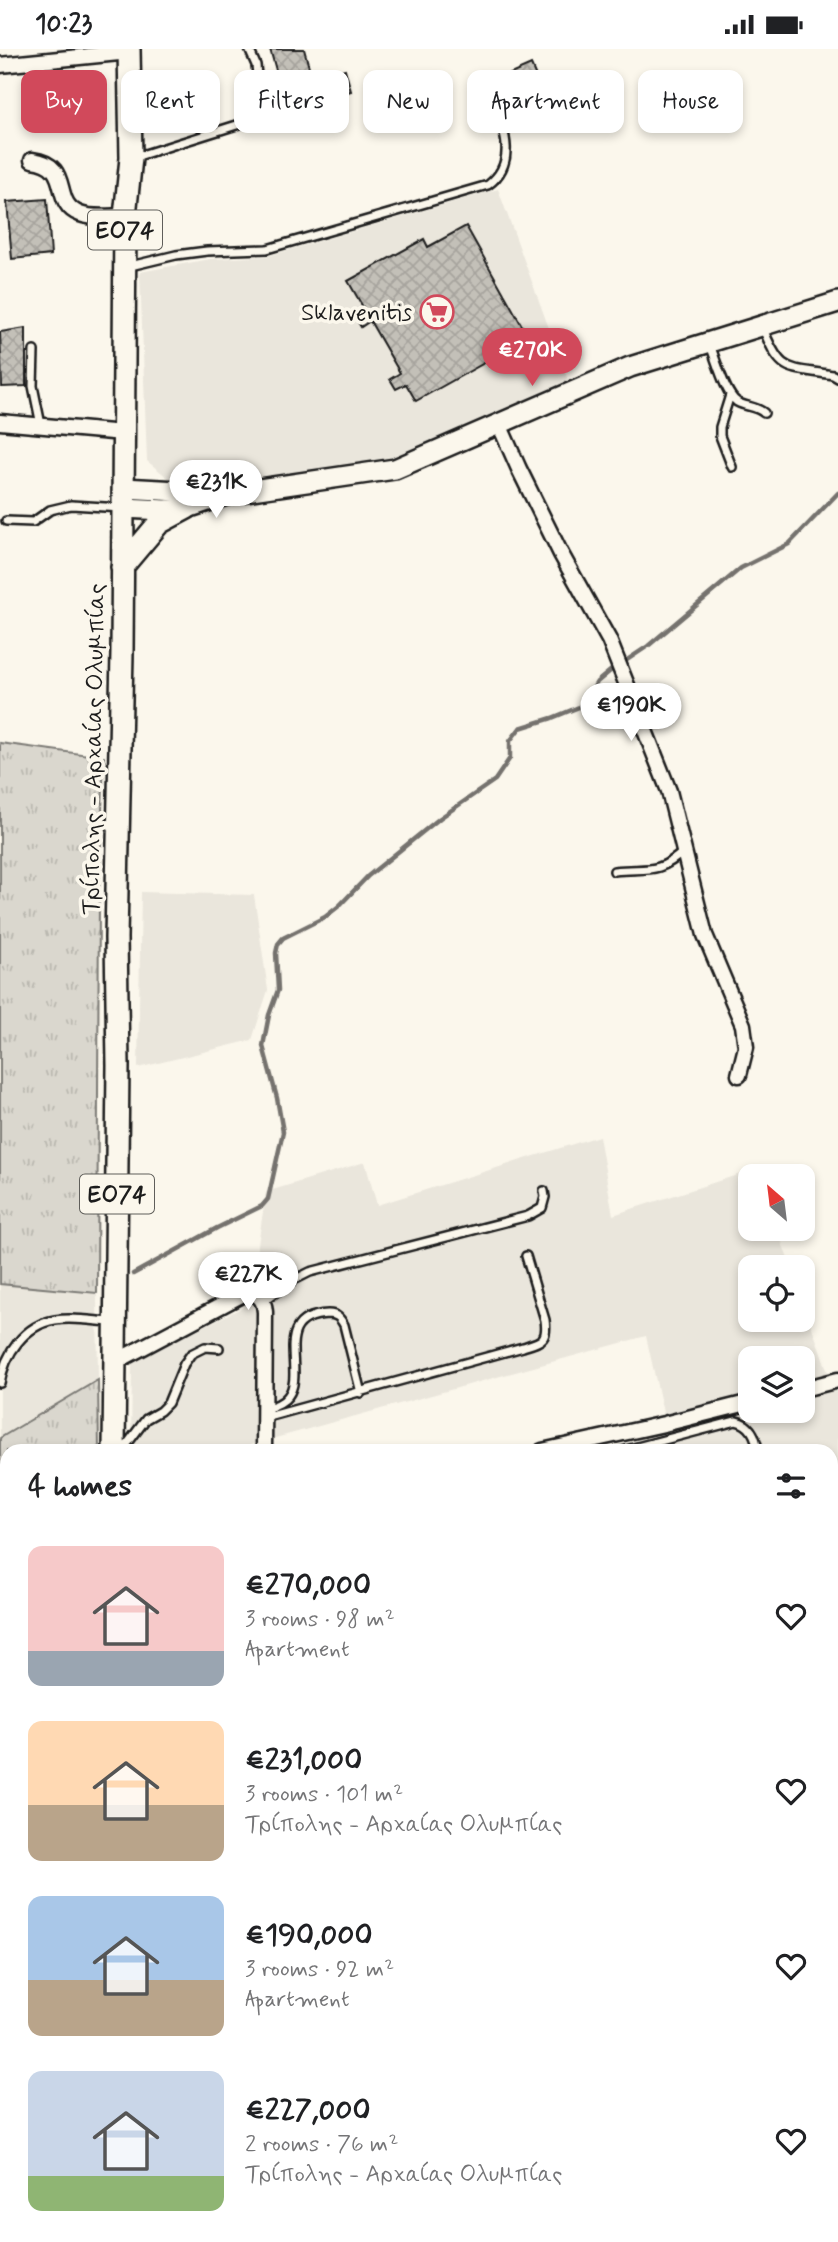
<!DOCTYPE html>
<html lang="en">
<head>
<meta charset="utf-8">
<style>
	:root { --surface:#fff; --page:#f6f6f6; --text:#202124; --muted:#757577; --accent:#d1495b }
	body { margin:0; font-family:Mynerve,sans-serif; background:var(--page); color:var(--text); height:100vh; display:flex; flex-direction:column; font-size:26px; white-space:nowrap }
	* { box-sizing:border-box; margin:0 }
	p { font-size:23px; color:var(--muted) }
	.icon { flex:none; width:38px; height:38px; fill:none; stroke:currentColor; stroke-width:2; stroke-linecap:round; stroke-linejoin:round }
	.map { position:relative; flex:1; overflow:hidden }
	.details { position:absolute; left:0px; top:1395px; width:838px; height:800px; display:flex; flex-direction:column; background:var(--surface); border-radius:21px 21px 0 0; box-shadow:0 4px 10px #0003 }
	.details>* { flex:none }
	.guide { position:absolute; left:21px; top:21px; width:796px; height:63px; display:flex; gap:14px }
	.needle { width:46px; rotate:332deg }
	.fabs { position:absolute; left:738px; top:1115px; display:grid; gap:14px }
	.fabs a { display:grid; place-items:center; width:77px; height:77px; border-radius:14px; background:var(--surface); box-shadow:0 4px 10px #0003; font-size:35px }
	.price { position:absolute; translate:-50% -60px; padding:0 16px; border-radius:24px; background:#fff; color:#222; font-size:23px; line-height:46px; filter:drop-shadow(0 2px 4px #0008) }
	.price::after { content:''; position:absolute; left:50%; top:42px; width:21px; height:16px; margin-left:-10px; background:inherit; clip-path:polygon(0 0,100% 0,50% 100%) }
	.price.selected { background:var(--accent); color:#fff }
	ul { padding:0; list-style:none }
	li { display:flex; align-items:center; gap:21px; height:175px; padding:0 28px }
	li span { display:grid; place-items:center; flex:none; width:196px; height:140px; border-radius:14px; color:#555 }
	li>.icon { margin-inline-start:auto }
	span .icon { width:84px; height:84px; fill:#fffc; stroke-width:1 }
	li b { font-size:30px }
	h2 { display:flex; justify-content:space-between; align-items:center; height:84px; padding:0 28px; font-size:30px }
	.chip { padding:0 24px; border-radius:14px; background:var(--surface); box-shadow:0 4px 10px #0003; font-size:24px; line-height:63px }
	.chip.selected { background:var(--accent); color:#fff }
	.status { display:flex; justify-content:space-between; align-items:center; height:49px; padding:0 35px; background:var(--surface); direction:ltr }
	.status svg { height:19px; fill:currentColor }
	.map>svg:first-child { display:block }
</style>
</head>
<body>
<div class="status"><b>10:23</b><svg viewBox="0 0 49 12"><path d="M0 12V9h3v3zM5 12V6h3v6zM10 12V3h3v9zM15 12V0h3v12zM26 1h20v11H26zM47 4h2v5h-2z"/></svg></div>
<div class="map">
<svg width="838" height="2193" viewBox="0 0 838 2193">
	<defs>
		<pattern id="grass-tufts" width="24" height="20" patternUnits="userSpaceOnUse" patternTransform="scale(1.75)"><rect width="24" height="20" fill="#dad7ce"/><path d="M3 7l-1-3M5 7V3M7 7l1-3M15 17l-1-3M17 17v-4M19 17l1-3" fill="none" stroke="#bab8b0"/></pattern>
		<pattern id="building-cross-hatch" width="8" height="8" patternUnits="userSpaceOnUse" patternTransform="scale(1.75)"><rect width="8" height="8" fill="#c3c0b8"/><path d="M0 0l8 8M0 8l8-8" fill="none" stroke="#a7a49e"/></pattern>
	</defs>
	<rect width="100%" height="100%" fill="#fbf7ec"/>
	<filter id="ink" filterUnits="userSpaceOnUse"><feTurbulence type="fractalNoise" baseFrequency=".0143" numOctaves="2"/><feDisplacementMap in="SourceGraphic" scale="14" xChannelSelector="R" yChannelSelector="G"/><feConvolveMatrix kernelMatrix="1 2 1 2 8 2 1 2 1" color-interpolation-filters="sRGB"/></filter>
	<g filter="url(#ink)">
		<path fill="#eae6dc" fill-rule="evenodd" d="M498,140L569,334L381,417L226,435L177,436L147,412L140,223L210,210L268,207Z
			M141,843L254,846L268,941L252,991L138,1019Z
			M599,1087L613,1166L756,1120L759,1127H751V1180H777L791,1218H751V1270H803V1253L830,1329L836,1343H838V1416L831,1418V1402H602L668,1386L646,1287L250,1396V1402H131L132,1313L243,1258L251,1242L266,1143L365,1113L377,1156ZM751,1309H803V1362H751Z
			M0,1235L97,1244L98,1331L0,1389Z"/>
		<path fill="url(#grass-tufts)" stroke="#7b7a75" stroke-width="2" d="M0,694L104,708L99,845L97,1244L0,1235Z
			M98,1331L99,1402H7V1587L0,1594V1389Z"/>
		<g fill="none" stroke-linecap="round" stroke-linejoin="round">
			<path stroke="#74726e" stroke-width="4.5" d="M627,611L648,597L741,519L789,495L838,444
				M133,1225L217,1179L262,1157L268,1150L283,1083L277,1049L263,997L269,966L278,941L276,904L278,895L283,889L325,868L339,857L368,827L440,769L495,731L510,709V692L520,679L552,669L579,658L587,650L597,633L615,618"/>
		</g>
		<path fill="url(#building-cross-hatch)" stroke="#1c1c1c" stroke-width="2" d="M270,0H304L312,29L345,20L351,42L287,60Z
			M531,16L545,48L519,59L506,27Z
			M47,150L51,206L12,210L7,153Z
			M466,177L529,289L416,352L406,335L396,340L390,330L400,324L370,272L361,278L354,266L364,260L348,232L424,190L428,198Z
			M26,279V337L2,338L0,283Z"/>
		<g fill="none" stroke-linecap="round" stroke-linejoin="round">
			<defs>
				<path id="lane" d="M135,108L240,75L252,58L258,37L256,16L249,0
					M126,218L176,206L207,202L267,200L488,136C519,113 503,78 493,50
					M762,277C781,325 785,318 833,326L838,329
					M710,296C716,310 725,345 737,353C746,358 756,357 764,364
					M34,302L33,337L41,376
					M730,346L720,378V387L732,418
					M6,472L33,473L50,461L71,456L122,459
					M614,822C645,818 657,827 684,802
					M264,1252L290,1233L310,1223L528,1167L542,1159L545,1148L544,1142
					M0,1334C5,1305 24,1276 55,1271C73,1268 94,1272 111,1273
					M264,1360C272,1358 283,1354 288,1347C307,1323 269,1268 328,1265C337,1265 340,1269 344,1276L361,1344
					M264,1369L523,1298C541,1292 548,1292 545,1271L526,1207
					M122,1402L146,1370L160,1362L168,1354L184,1315L191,1305L205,1298L219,1299
					M622,1402L736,1372C751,1375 756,1387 758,1402"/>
				<path id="street" d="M0,16L129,3
					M32,111C74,116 50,154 80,165C93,170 111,167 125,167
					M0,373L123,384
					M499,375L519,420L561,505L609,591L669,742L705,886L743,976L746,998L739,1026
					M117,1312L243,1245C257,1242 264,1249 265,1263L264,1402
					M803,1340L838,1331
					M542,1402L664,1375L751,1353
					M0,1722H7
					M0,1941L7,1940
					M0,2118L7,2107
					M0,2162L7,2167
					M831,2168H838
					M778,2193V2188"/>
				<path id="secondary" d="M123,439L217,444
					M122,459L166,461L187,459L232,444L395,420L630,318L838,253"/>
				<path id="primary" d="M122,518L159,474L187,459
					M114,1402L118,1016L116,889L122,604L125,167L131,109L129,0
					M121,2188L122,2193"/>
			</defs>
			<use href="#lane" stroke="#1c1c1c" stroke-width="12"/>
			<use href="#street" stroke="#1c1c1c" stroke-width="19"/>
			<use href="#secondary" stroke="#1c1c1c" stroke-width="24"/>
			<use href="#primary" stroke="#1c1c1c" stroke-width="26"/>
			<use href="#lane" stroke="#fbf7ec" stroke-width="7"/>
			<use href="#street" stroke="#fbf7ec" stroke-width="14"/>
			<use href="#secondary" stroke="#fbf7ec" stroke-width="19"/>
			<use href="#primary" stroke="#fbf7ec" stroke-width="21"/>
		</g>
	</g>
	<defs>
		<symbol id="supermarket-ring" viewBox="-11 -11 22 22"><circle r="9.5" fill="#fbf7ec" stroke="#d1495b" stroke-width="1.5"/><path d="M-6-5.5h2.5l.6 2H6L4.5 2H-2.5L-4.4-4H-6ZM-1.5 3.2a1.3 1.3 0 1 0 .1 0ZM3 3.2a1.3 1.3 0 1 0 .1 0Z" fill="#d1495b"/></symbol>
	</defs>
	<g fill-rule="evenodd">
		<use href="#supermarket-ring" x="418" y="244" width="38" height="38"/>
	</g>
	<g text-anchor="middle" stroke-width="7" stroke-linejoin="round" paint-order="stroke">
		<g fill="#fbf7ec" stroke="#5f5e5a" stroke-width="2">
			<rect x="88" y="161.5" width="74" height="39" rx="5"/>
			<rect x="80" y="1125.5" width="74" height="39" rx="5"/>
		</g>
		<g font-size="23" font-weight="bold" fill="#1c1c1c">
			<text x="125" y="189">ΕΟ74</text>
			<text x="117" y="1153">ΕΟ74</text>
		</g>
		<g font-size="24" fill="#1c1c1c" stroke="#fbf7ec" text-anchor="end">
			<text x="412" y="271">Sklavenitis</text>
		</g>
		<g font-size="24" fill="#1c1c1c" stroke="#fbf7ec">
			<text transform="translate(93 700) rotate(-89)" y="8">Τρίπολης - Αρχαίας Ολυμπίας</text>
		</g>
	</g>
</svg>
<div class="fabs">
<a><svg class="needle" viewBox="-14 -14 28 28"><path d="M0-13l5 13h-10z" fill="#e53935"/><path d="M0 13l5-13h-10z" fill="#757577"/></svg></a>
<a><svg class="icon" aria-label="locate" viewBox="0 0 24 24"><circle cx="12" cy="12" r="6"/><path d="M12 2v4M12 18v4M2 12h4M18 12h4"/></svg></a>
<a><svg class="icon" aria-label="layers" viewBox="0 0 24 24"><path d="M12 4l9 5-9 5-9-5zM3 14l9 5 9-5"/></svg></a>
</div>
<b class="price selected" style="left:532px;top:339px">€270K</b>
<b class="price" style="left:216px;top:471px">€231K</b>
<b class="price" style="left:631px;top:694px">€190K</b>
<b class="price" style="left:248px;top:1263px">€227K</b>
<div class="guide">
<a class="chip selected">Buy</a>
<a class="chip">Rent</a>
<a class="chip">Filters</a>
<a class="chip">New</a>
<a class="chip">Apartment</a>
<a class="chip">House</a>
</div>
<section class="details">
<h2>4 homes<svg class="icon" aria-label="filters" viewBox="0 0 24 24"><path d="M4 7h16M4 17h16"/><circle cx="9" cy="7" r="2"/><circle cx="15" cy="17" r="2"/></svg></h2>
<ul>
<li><span style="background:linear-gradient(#f6c9c9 75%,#9aa5b1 0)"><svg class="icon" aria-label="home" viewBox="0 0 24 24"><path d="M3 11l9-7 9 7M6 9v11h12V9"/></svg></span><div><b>€270,000</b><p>3 rooms · 98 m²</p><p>Apartment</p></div><svg class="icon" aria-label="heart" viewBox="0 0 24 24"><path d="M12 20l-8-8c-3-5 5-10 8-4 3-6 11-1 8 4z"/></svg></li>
<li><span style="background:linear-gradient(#ffd9b3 60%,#b9a48a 0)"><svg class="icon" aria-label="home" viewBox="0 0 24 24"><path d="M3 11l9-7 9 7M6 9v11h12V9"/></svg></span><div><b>€231,000</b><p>3 rooms · 101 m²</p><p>Τρίπολης - Αρχαίας Ολυμπίας</p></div><svg class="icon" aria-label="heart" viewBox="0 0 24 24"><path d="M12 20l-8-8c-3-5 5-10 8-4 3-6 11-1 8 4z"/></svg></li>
<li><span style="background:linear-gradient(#a9c7e8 60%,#b9a48a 0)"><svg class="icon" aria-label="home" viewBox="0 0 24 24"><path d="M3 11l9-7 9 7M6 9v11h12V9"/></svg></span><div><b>€190,000</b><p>3 rooms · 92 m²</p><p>Apartment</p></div><svg class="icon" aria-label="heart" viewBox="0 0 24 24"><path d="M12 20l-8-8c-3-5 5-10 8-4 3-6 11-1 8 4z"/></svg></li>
<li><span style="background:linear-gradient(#c9d6e8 75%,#8fb573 0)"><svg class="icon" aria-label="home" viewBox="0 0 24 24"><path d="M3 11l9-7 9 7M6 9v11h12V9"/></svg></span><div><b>€227,000</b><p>2 rooms · 76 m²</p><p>Τρίπολης - Αρχαίας Ολυμπίας</p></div><svg class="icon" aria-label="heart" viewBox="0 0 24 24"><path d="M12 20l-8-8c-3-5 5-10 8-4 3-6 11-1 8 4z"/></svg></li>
</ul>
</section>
</div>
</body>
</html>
